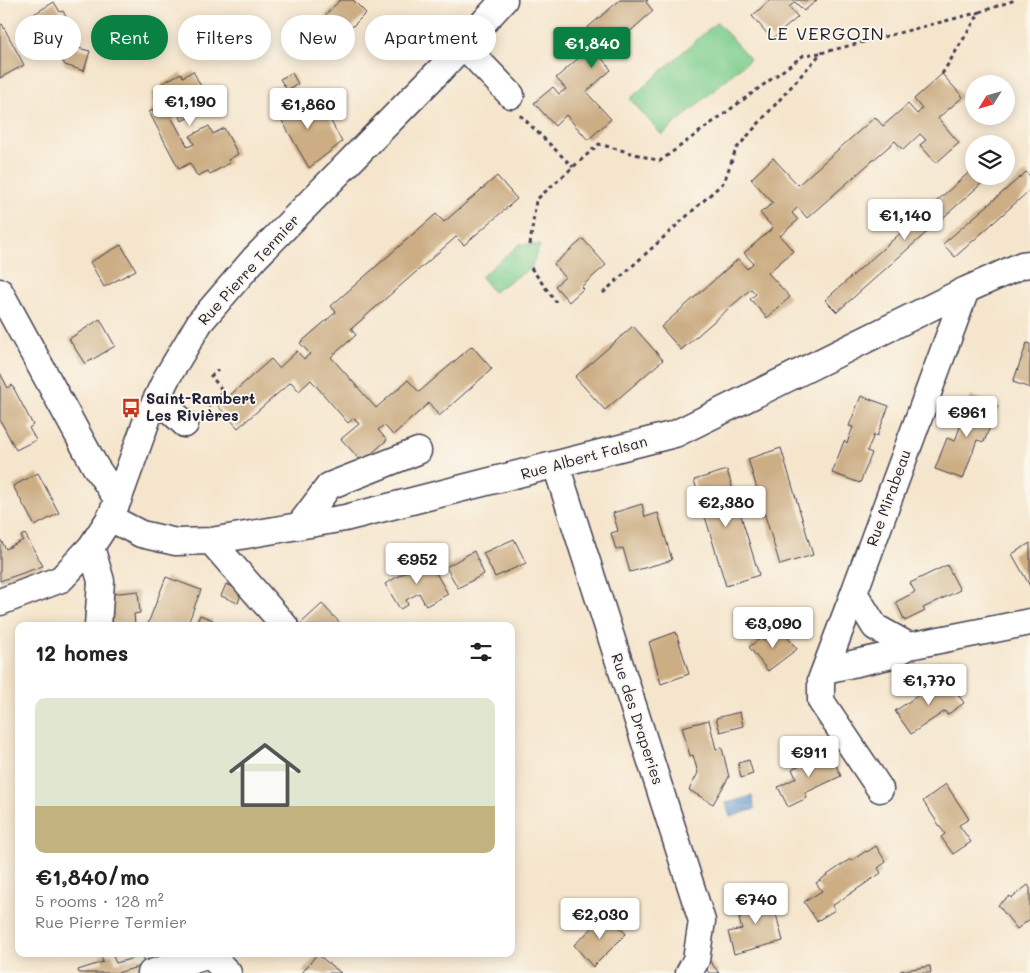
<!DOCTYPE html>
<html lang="en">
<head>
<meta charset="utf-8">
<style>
	:root { --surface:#fff; --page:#f6f6f6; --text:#222; --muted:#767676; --line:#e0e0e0; --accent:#0b8043 }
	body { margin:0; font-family:Mali,sans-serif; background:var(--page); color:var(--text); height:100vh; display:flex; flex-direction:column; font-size:19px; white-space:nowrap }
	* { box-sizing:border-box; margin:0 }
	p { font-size:16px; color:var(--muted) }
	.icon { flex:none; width:28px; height:28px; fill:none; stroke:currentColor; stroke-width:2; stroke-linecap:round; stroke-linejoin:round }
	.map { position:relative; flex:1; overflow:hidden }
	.sheet { position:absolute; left:15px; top:622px; width:500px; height:335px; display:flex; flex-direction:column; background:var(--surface); border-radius:10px; box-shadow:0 2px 12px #0003 }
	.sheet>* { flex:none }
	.guide { position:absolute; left:15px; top:15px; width:500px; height:45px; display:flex; gap:10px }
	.needle { width:32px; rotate:233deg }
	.tools { position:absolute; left:965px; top:75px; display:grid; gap:10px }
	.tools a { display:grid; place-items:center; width:50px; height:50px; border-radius:50%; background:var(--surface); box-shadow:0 2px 12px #0003; font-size:25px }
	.price { position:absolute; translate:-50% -42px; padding:0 11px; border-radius:5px; background:#fff; color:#222; font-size:16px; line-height:32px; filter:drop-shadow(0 1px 2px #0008) }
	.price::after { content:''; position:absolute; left:50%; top:30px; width:15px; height:11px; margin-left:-8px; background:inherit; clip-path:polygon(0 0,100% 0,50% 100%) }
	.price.on { background:var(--accent); color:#fff }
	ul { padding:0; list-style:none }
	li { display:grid; align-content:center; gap:10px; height:265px; padding:0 20px }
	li+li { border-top:1px solid var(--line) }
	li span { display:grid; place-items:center; height:155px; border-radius:10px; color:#555 }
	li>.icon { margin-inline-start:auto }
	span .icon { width:90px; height:90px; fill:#fffc; stroke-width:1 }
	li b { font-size:21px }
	h2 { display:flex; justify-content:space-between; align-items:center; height:60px; padding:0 20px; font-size:21px }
	.pill { padding:0 18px; border-radius:22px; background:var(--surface); box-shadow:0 2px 12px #0003; font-size:18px; line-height:45px }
	.pill.on { background:var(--accent); color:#fff }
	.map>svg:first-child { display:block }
</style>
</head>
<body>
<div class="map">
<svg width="1030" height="973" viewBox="0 0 1030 973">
	<defs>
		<pattern id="park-tufts" width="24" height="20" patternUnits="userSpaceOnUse" patternTransform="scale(1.25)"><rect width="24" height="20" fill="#7fce8e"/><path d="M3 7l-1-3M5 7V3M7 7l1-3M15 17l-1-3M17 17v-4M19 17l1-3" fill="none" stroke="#6db17b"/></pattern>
		<pattern id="water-rules" width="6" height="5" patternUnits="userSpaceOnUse" patternTransform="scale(1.25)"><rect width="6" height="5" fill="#679ed5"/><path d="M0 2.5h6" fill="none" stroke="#5480ae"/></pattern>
	</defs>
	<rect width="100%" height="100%" fill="#fbf7ec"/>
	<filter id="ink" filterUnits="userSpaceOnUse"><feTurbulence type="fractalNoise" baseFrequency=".02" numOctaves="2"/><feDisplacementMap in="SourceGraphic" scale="10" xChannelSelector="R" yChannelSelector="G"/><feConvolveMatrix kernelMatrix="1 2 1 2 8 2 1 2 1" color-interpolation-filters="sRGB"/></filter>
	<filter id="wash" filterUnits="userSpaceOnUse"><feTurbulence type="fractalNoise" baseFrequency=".0096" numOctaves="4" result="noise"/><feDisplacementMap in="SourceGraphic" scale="20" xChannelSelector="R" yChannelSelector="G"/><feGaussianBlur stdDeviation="1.12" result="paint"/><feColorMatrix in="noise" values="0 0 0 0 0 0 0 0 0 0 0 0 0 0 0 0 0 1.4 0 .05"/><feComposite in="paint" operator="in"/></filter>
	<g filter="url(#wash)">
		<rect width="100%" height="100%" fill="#f5e5cc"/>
		<path fill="url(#park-tufts)" stroke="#507864" d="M520,244L540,245L531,268L493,292L481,277Z"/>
		<path fill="#7fce8e" stroke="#507864" d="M717,22L750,59L662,135L630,99Z"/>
		<path fill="url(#water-rules)" stroke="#446088" d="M752,796L755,809L730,817L726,803Z"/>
		<g id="blocks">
			<path fill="#ccad84" d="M340,0H353L366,13L325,54L305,36Z
				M620,0H648L646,2L653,11L601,57L611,70L586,92L611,119L588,140L566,115L555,126L534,103L553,87L559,94L566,89L556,78L591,47L580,34Z
				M770,0H817L804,11L795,2L789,7L798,17L772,39L752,16Z
				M54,2L60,12L63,11L70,25L65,28L74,47L90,51L84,71L65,65L56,48L53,50L34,14Z
				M2,24L24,65L0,78V25Z
				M193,71L207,98L197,103L201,111L182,121L178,113L171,117L188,147L194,144L190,136L209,126L213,134L224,128L238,154L228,160L230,163L210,174L208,171L197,176L190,163L179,169L149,112L160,106L153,93L163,87L161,84L181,73L183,77Z
				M292,73L298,84L287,90L280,79Z
				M942,74L963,97L938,118L959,143L936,163L920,145L926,140L920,134L903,150L895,141L807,218L798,207L792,213L798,220L780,236L793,251L768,273L790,297L767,318L750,299L756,294L751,289L681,350L661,327L738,259L747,269L753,263L744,253L773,228L760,213L773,203L751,179L773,158L798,185L875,117L883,126L908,104L917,114L922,109L914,99Z
				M283,90L299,120L323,106L342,142L309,168L269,98Z
				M1006,149L1013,156L1006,162Z
				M974,168V176H990L837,312L825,300Z
				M1026,172L1030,176V190L955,257L943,244Z
				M497,176L517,199L464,245L456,237L351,329L356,335L331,357L376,408L408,380L419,392L472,346L492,369L439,416L429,403L393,435L384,425L378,430L387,440L362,462L341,439L359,424L354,418L348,423L311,380L299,391L291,382L238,428L218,406L271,359L279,368L297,351L304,359L310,354L300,343L336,312L331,306L436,214L444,222Z
				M583,239L606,265L581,287L583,289L569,302L555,286L565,277L554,264Z
				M121,245L136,270L104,287L90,262Z
				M100,319L115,346L85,364L69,339Z
				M633,326L663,360L605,410L575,377Z
				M1027,343L1030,344V388L1013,382Z
				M0,373L8,388L12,385L33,425L29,428L36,440L16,450L0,420Z
				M861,396L889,406L877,436L874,435L867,451L872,453L860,483L832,473L844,441L847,443L853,427L849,426Z
				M971,396L998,406L984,442L977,440L963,479L935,469L947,438L955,441Z
				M781,448L813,555L780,565L748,459Z
				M727,470L759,575L726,586L694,480Z
				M38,473L59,513L35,526L13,486Z
				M642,504L645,517L658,513L672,560L630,572L623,548L616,550L611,533L618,531L613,513Z
				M25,534L43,566L0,581V539L6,549L23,540L21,536Z
				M514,539L526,563L495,577L483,553Z
				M1030,543V586L1012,554Z
				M474,551L484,574L458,588L446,567Z
				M428,559L448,594L426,606L419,593L406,600L408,605L400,609L385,584Z
				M947,565L960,590L923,608L925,611L905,621L896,602L915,592L910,583Z
				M166,577L201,590L187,626H177L168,623L167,626H147Z
				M226,584L242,591L238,603L221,596Z
				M138,591L140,613L134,614L135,626H104L108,615L113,614L110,594Z
				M322,604L341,624L339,626H298Z
				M200,615L213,620L210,626H195Z
				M780,628L797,649L768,671L749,647L761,638L763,641Z
				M676,632L689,674L661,684L649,642Z
				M948,680L964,703L947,715L945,711L911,734L895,711L929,688L931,691Z
				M740,712L743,726L720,732L716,718Z
				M709,720L716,749L722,748L729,777L713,804L689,790L698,773L693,755L690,756L682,727Z
				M829,751L841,776L805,793L807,798L788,807L778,787L796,778L792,769Z
				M749,760L753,774L741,778L738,763Z
				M946,784L969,819L959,825L971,842L953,854L941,837L945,834L923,801Z
				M876,846L886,862L878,868L881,873L832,906L835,910L817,921L804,902L822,891L816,883L850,859L851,861L866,851L867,852Z
				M1028,885L1030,888V919L1017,929L998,905L1010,896L1011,898Z
				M758,893L765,896L771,895L783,941L734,954L728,932L742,929L739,919L741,918L740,914L738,915L735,904L749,901L752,895Z
				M608,915L626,934L593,967L574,945L603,918L604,919Z
				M100,954H112L116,963L141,956L145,965L117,973H79L78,970L103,962Z
				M317,954L332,966L341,973H302Z
				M709,960L719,973H709L707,970Z
				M930,966L931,973H900V971Z"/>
		</g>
	</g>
	<g filter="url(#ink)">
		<use href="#blocks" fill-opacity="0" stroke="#423f51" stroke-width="1"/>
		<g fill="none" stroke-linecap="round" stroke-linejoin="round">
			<defs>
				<path id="minor" d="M463,45L511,95
					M966,290L854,593L875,627L909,646L1030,622
					M0,292L95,466L118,500
					M157,398L185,424
					M556,465L702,921L696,960L689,973
					M110,518L141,534L176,542L211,541L345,518L675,434L966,290L1022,265L1030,264
					M299,526L329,486L418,451
					M211,541L285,626
					M91,547L101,581L98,626
					M854,593L821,680V701L880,789
					M0,602L61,579L91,547L110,518L118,500L148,417L166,379L200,322L255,258L442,68L504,0
					M825,670L892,655L909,646
					M209,954L228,973
					M151,973L210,955"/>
			</defs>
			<use href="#minor" stroke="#423f51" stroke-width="29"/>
			<path stroke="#423f51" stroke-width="3" stroke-dasharray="4 4" stroke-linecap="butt" d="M942,74L980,12L1015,0
				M520,115L573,167
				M530,245L536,200L599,144L660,161L804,55L821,53
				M531,268L556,302
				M603,293L724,182L736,149L821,53L980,12
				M208,407L223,391L211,376L218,370"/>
			<use href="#minor" stroke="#fff" stroke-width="26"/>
		</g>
	</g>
	<defs>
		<symbol id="bus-bare" viewBox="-9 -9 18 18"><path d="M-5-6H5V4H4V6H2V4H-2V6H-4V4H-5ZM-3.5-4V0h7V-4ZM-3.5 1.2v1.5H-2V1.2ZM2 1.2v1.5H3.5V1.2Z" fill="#c8321e" stroke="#fbf7ec" stroke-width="2.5" paint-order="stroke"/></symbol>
	</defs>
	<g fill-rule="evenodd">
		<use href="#bus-bare" x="117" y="394" width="28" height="28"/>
	</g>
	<g text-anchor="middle" stroke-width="4" stroke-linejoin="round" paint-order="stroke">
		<g font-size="15" fill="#22223b" stroke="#fbf7ec">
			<text transform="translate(249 270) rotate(-48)" y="5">Rue Pierre Termier</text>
			<text transform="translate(584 458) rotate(-15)" y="5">Rue Albert Falsan</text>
			<text transform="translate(889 498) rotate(-70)" y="5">Rue Mirabeau</text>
			<text transform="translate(637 719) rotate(72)" y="5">Rue des Draperies</text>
		</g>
		<g font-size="15" font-weight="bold" fill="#22223b" stroke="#fbf7ec" text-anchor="start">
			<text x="146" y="404">Saint-Rambert<tspan x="146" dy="17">Les Rivières</tspan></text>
		</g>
		<g font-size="18" letter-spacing="1" fill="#22223b" stroke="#fbf7ec">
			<text x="826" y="40">LE VERGOIN</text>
		</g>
	</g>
</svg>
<div class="tools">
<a><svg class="needle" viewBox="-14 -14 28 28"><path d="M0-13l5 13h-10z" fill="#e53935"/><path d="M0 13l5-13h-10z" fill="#767676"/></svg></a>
<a><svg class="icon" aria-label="layers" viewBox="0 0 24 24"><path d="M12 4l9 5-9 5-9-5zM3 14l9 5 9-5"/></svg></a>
</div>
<b class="price on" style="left:592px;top:69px">€1,840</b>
<b class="price" style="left:190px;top:127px">€1,190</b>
<b class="price" style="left:308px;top:130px">€1,860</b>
<b class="price" style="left:905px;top:241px">€1,140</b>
<b class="price" style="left:967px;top:438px">€961</b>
<b class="price" style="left:726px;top:528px">€2,380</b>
<b class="price" style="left:417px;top:585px">€952</b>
<b class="price" style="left:773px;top:649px">€3,090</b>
<b class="price" style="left:929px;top:706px">€1,770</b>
<b class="price" style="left:809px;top:778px">€911</b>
<b class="price" style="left:756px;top:925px">€740</b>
<b class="price" style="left:600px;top:940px">€2,030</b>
<div class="guide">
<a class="pill">Buy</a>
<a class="pill on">Rent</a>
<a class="pill">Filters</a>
<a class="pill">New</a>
<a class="pill">Apartment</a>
</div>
<section class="sheet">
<h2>12 homes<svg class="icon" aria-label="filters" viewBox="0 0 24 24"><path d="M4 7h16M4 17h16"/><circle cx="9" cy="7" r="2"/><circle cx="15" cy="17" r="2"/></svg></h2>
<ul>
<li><span style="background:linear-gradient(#dfe7d0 70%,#c2b280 0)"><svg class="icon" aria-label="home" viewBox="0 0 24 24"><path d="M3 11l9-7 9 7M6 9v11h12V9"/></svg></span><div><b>€1,840/mo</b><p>5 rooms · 128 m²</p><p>Rue Pierre Termier</p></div></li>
</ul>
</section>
</div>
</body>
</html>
